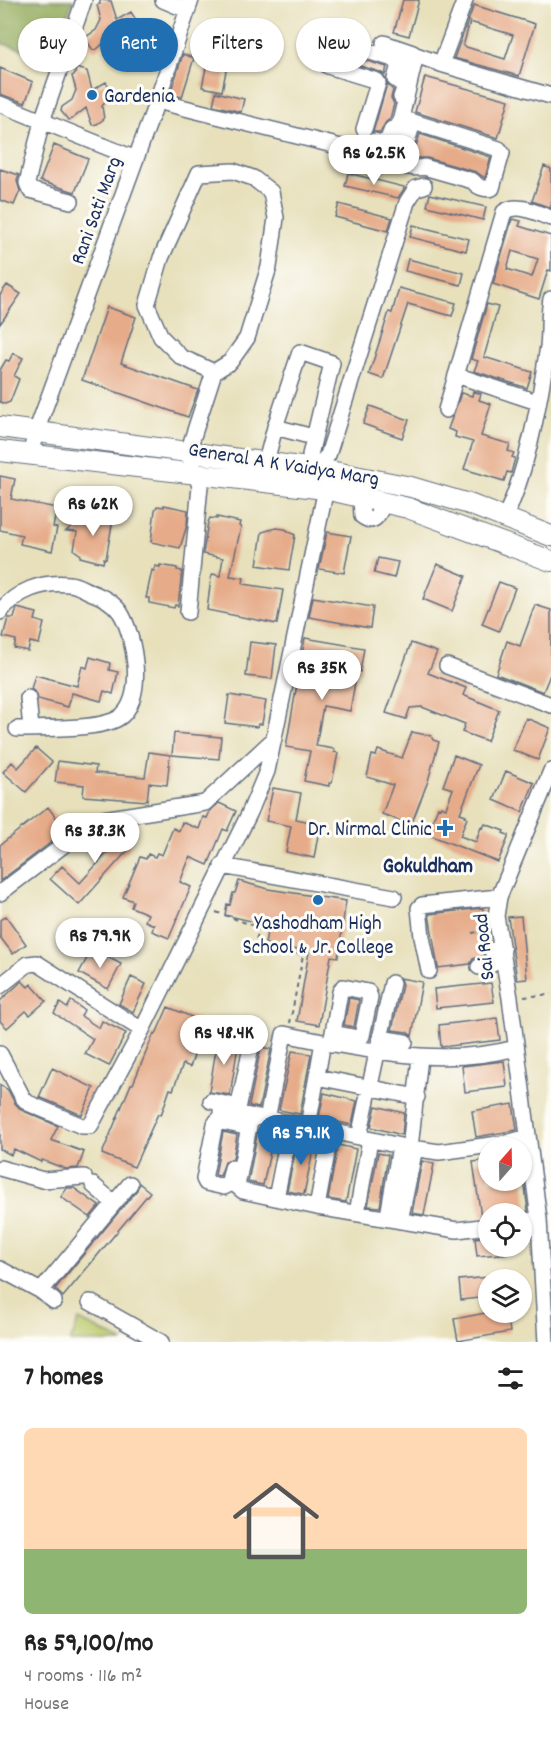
<!DOCTYPE html>
<html lang="en">
<head>
<meta charset="utf-8">
<style>
	:root { --surface:#fff; --page:#f2f2f2; --text:#222; --muted:#767676; --line:#e0e0e0; --accent:#1f6fb2 }
	body { margin:0; font-family:Dekko,sans-serif; background:var(--page); color:var(--text); height:100vh; display:flex; flex-direction:column; font-size:22px; white-space:nowrap }
	* { box-sizing:border-box; margin:0 }
	p { font-size:20px; color:var(--muted) }
	.icon { flex:none; width:33px; height:33px; fill:none; stroke:currentColor; stroke-width:2; stroke-linecap:round; stroke-linejoin:round }
	.map { position:relative; height:1342px; overflow:hidden }
	.details { display:flex; flex-direction:column; background:var(--surface); flex:1 }
	.details>* { flex:none }
	.banner { position:absolute; left:18px; top:18px; width:516px; height:54px; display:flex; gap:12px }
	.needle { width:39px; rotate:20deg }
	.tools { position:absolute; left:478px; top:1137px; display:grid; gap:12px }
	.tools a { display:grid; place-items:center; width:54px; height:54px; border-radius:50%; background:var(--surface); box-shadow:0 2px 4px #0004; font-size:30px }
	.price { position:absolute; translate:-50% -51px; padding:0 14px; border-radius:21px; background:#fff; color:#222; font-size:20px; line-height:39px; filter:drop-shadow(0 2px 3px #0008) }
	.price::after { content:''; position:absolute; left:50%; top:36px; width:18px; height:14px; margin-left:-9px; background:inherit; clip-path:polygon(0 0,100% 0,50% 100%) }
	.price.current { background:var(--accent); color:#fff }
	ul { padding:0; list-style:none }
	li { display:grid; align-content:center; gap:12px; height:318px; padding:0 24px }
	li+li { border-top:2px solid var(--line) }
	li span { display:grid; place-items:center; height:186px; border-radius:9px; color:#555 }
	li>.icon { margin-inline-start:auto }
	span .icon { width:108px; height:108px; fill:#fffc; stroke-width:1 }
	li b { font-size:26px }
	h2 { display:flex; justify-content:space-between; align-items:center; height:72px; padding:0 24px; font-size:26px }
	.chip { padding:0 21px; border-radius:27px; background:var(--surface); box-shadow:0 2px 4px #0004; font-size:21px; line-height:54px }
	.chip.current { background:var(--accent); color:#fff }
	.map>svg:first-child { display:block }
</style>
</head>
<body>
<div class="map">
<svg width="551" height="1342" viewBox="0 0 551 1342">
	<rect width="100%" height="100%" fill="#fdfcf7"/>
	<filter id="ink" filterUnits="userSpaceOnUse"><feTurbulence type="fractalNoise" baseFrequency=".0167" numOctaves="2"/><feDisplacementMap in="SourceGraphic" scale="12" xChannelSelector="R" yChannelSelector="G"/><feConvolveMatrix kernelMatrix="1 2 1 2 8 2 1 2 1" color-interpolation-filters="sRGB"/></filter>
	<filter id="wash" filterUnits="userSpaceOnUse"><feTurbulence type="fractalNoise" baseFrequency=".008" numOctaves="4" result="noise"/><feDisplacementMap in="SourceGraphic" scale="24" xChannelSelector="R" yChannelSelector="G"/><feGaussianBlur stdDeviation="1.35" result="paint"/><feColorMatrix in="noise" values="0 0 0 0 0 0 0 0 0 0 0 0 0 0 0 0 0 1.4 0 .05"/><feComposite in="paint" operator="in"/></filter>
	<g filter="url(#wash)">
		<rect width="100%" height="100%" fill="#e7e0bb"/>
		<path fill="#bbc869" stroke="#6b7c64" stroke-width="1.5" d="M79,1320L124,1342H70Z"/>
		<path fill="#94ac5d" stroke="#586e5e" stroke-width="1.5" d="M0,0H73L53,58L0,43Z"/>
		<g id="blocks">
			<path fill="#e6ac8a" fill-rule="evenodd" d="M100,0L111,1L117,20L131,12L138,23L132,27L127,36L129,49L122,54L116,55L111,37L97,49L93,50L86,40V37L96,30L101,20L97,5L100,4Z
				M403,0H419L409,36L394,32Z
				M474,5L535,24L519,76L454,58ZM470,22L513,35L505,59L463,46Z
				M209,53L229,56L222,91L202,87Z
				M340,53L387,67L385,75L380,72L338,59Z
				M183,54L194,58L182,97L170,94Z
				M0,68L33,82L25,103L0,94Z
				M76,68L87,71L92,90L106,82L113,93L102,106L104,119L97,124L92,125L86,108L72,119L68,120L61,111L62,107L72,100L76,90L72,76L75,74Z
				M425,77L509,100L498,138L415,112Z
				M387,84L393,90L391,98L394,104L390,119L386,122L380,132H373Z
				M216,92L244,99L241,112L213,105Z
				M420,134L491,157L485,178L476,172L427,158H412Z
				M54,145L88,159L75,192L40,181Z
				M544,166L551,169V208L532,201Z
				M0,169L19,175L17,181L20,191L14,205L0,200Z
				M348,173L404,187V189L398,198L345,186Z
				M430,194L486,207L483,220L427,206Z
				M339,204L392,218L388,231L335,217Z
				M512,219L521,221L519,226L551,236V271L548,270L539,299L493,284ZM512,251L538,259L532,277L507,269Z
				M413,225L469,239L466,251L410,237Z
				M408,259L464,273L461,285L405,271Z
				M7,285L21,294L0,324V295Z
				M399,288L456,303L452,316L408,304L383,379L369,374L389,312L392,313Z
				M487,304L498,307L484,357L532,372L527,388L474,371L478,361L471,359Z
				M107,307L136,317L121,363L198,390L188,417L82,380Z
				M13,353L23,358L14,376L19,379L10,402L5,404L0,402V370L6,360L9,361Z
				M473,391L481,394L479,400L491,404L481,436L510,444L508,451L514,453L512,457L515,458L511,473L507,472L504,481L464,469L473,442L455,437L456,432L448,429L461,393L472,396Z
				M370,406L409,420L402,438L363,424Z
				M0,476L15,479L11,499L57,508L53,527L57,528L52,551L20,544L22,535L0,530Z
				M164,505L188,510L187,525L180,548L151,542L155,510L157,506L164,507Z
				M89,514L113,519L106,559L104,558L103,563L80,557L81,555L74,550L77,532L66,531Z
				M217,517L240,522L239,526L241,527L230,576L244,578L243,583L244,584L283,590L277,624L207,610L211,578L213,574L220,576L223,558L203,554L208,522L210,518L217,519Z
				M276,528L285,529L295,535L289,570L257,565L262,532Z
				M327,532L351,536L344,573L319,569Z
				M378,558L398,562L394,578L374,573Z
				M437,564L466,576L452,611L423,599Z
				M160,565L177,568V570L182,571L178,606L175,605L174,608L149,603V598H146L152,570L154,571L155,566L160,567Z
				M499,582L515,588L499,631L482,624Z
				M313,597L373,607L370,628L309,617Z
				M535,605L551,610V672L543,692L496,674L507,641L520,646Z
				M17,608L37,613L35,620L44,623L39,644L30,642L28,651L14,648L16,640L3,637L8,618H14Z
				M305,638L364,648L360,672L357,671L350,711L323,706L316,746L334,749V752L338,753L332,783H329V786L304,781L310,751L286,747Z
				M250,642L276,645L272,679L246,676Z
				M411,643L437,652L428,673L466,688L463,695L499,710L487,741L462,732L465,724L422,707L410,708L406,719L386,713Z
				M90,657L110,663L109,670L118,672L113,694L104,691L101,701L72,693L68,707L38,699L36,693L31,689L35,675L77,686L82,666L87,668Z
				M229,695L266,701L262,724H258L257,727L225,723Z
				M526,718L550,728L538,760L513,750Z
				M412,732L431,736L433,740L439,742L428,781L411,825L382,814L393,785L367,777L372,755L376,756L378,750L402,758Z
				M174,733L221,737L219,759L172,755Z
				M36,748L52,762L26,792L3,772L12,762L18,768Z
				M149,752L170,755L167,785L149,783L147,801L83,796L84,785L55,782L58,761L96,766L95,773L145,777Z
				M454,755L479,765L460,813L466,815L465,817L467,818L460,836L476,842L481,827L483,828L485,824L504,831L503,833L508,835V838L498,862L427,834L438,807L440,808L441,806L446,808L453,789L443,786Z
				M506,771L534,783L522,812L494,800Z
				M273,788L301,793L296,819L320,824L314,858L286,852L291,826L266,821Z
				M219,803L236,811L227,831L223,829L208,865L190,857L180,882L191,887L169,938L152,931L154,925L145,921L148,914L131,907L133,901L123,897L140,857L146,859L148,854L155,857L157,853L162,855L173,828L179,831L182,822L199,829L203,817L207,818L210,811Z
				M48,807L66,831L0,881V845Z
				M102,829L130,831L129,849L79,905L50,879L62,866L80,883L108,852L90,851L91,837Z
				M239,881L268,889L346,901L338,957L331,956L319,1025L297,1021L309,952L265,944L268,925L225,915L227,904L230,905L233,893H235Z
				M483,908L482,938L487,937L489,941L484,946L483,956L473,959L470,964L438,968L429,914Z
				M6,916L26,944L13,954L0,937V920Z
				M521,916L527,979L517,980L508,917Z
				M92,949L121,964L108,989L79,973Z
				M131,977L146,984L133,1012L119,1004Z
				M400,978L422,982L412,1036L407,1032L392,1030L402,985Z
				M22,981L28,987L31,984L46,1001L30,1015L26,1011L7,1028L0,1021V1001Z
				M491,983L494,1002L436,1008L434,989Z
				M349,998L359,1000L354,1027L344,1025Z
				M71,1001L84,1010L81,1016L99,1028L102,1021L126,1033L109,1066L85,1054L93,1039L54,1013L60,1003L67,1008Z
				M168,1007L204,1022V1026L194,1049L196,1050L190,1067L183,1064L173,1090L170,1089L161,1115L158,1114L134,1167L102,1154L131,1084H133L154,1033L156,1034Z
				M497,1018L500,1040L441,1047L439,1025Z
				M218,1037L239,1040L230,1095L209,1092Z
				M261,1047L271,1049L259,1108L249,1106Z
				M292,1051L311,1054L300,1114L279,1110Z
				M504,1061L507,1087L465,1092L462,1066Z
				M52,1068L94,1088L82,1115L39,1097Z
				M0,1085L8,1090L15,1103L21,1110L58,1126L51,1140L84,1152L78,1168L66,1169L42,1160L41,1162L14,1149L11,1155L0,1149Z
				M324,1093L357,1101L352,1125L319,1118Z
				M513,1104L517,1130L476,1137L472,1111Z
				M376,1106L404,1113L402,1135L371,1127Z
				M258,1130L274,1133L263,1185L248,1182Z
				M223,1132L237,1135L233,1158L225,1162L220,1176L215,1175Z
				M298,1138L315,1141L304,1194L287,1191Z
				M338,1145L356,1149L346,1202L328,1199Z
				M378,1153L388,1155L380,1207L368,1206Z
				M489,1160V1180H524L528,1211L518,1214H489V1216L481,1217L473,1162Z
				M422,1161L434,1164L424,1215L412,1213Z
				M139,1183L150,1192L63,1297L55,1289L137,1190Z
				M67,1188H74L99,1206L90,1217L61,1197Z
				M489,1236V1246H512L513,1253L477,1256L475,1238Z
				M489,1277V1297L461,1300L459,1280Z
				M491,1312H507L510,1332L458,1341L454,1319Z"/>
		</g>
	</g>
	<g filter="url(#ink)">
		<use href="#blocks" fill-opacity="0" stroke="#626d7f" stroke-width="1.5"/>
		<g fill="none" stroke-linecap="round" stroke-linejoin="round">
			<defs>
				<path id="minor" d="M163,0L187,10
					M384,43L413,53
					M441,64L465,0
					M401,97L405,86L395,79L403,50
					M157,101L389,159L401,118L416,55L441,64L551,96
					M0,104L136,159
					M364,129L378,83L377,81L328,66L326,63L333,42H337L400,61
					M374,141L386,144L392,129
					M389,159C400,164 411,170 424,167L473,181C477,187 485,190 492,188L502,153L499,149L401,118
					M400,164L411,129
					M71,201L30,190L27,183L42,121L84,0
					M456,375L537,402
					M446,410L504,212C517,202 536,213 551,218
					M313,437L275,427L300,352L332,363L310,455L315,469L328,455L407,202L416,188L424,186
					M30,455L36,432L157,101L191,0
					M266,462L275,427
					M361,497L362,516C375,526 379,514 384,502
					M505,517C528,469 540,399 548,346C550,330 548,315 551,299
					M0,612C16,591 42,581 69,584C76,584 83,589 90,592C101,596 113,602 120,612C135,635 147,703 117,719C96,730 42,728 17,729
					M188,612L200,486L188,452L214,372L181,357L161,337L147,305L161,258L199,173L233,171L253,178L271,192L276,218L269,267L247,338L230,362L214,372
					M447,666L551,705
					M28,698L31,728
					M222,866L394,897
					M0,893L97,820L205,803L274,739
					M479,967L491,965L493,960V950H503
					M429,971L422,937L419,908L422,905L499,897
					M0,986L28,964L37,963L142,1030
					M380,1038L405,1042
					M331,1044L340,992L343,987L368,992L370,997L362,1036L358,1038L333,1033
					M0,1054L23,1098L28,1103L82,1126H90L92,1123L142,1030L249,814L267,771L328,479
					M317,1077L417,1097
					M211,1101L235,1106
					M221,1111L308,1126L405,1147L439,1152L506,1143L528,1137
					M237,1114L251,1047
					M251,1117L237,1186L243,1191L317,1207L457,1230L489,1226
					M267,1119L284,1034L323,1042
					M308,1126L323,1042C387,1054 452,1065 516,1048
					M359,1137L392,983
					M410,1148L420,1057
					M0,1168L43,1180L84,1177
					M232,1168L228,1185L224,1187L206,1183L204,1179L215,1124L217,1121L241,1126
					M93,1185L114,1203
					M276,1198L291,1123
					M317,1207L331,1131
					M389,1210L400,1146
					M357,1213L370,1140
					M400,1221L415,1148
					M522,1222L539,1219
					M0,1269L41,1291L130,1184
					M41,1291L54,1301
					M90,1302L161,1342
					M546,1342L539,1219L510,998L496,916L499,897L551,771"/>
				<path id="major" d="M0,427L330,471L411,487L469,504L551,536
					M0,451L325,489L408,508L551,561"/>
			</defs>
			<use href="#minor" stroke="#626d7f" stroke-width="18"/>
			<use href="#major" stroke="#626d7f" stroke-width="22"/>
			<path stroke="#626d7f" stroke-width="2" stroke-dasharray="4.5 4.5" stroke-linecap="butt" d="M216,912L260,928L254,945L303,955L290,1023
				M472,933L485,931
				M524,997L551,994"/>
			<use href="#minor" stroke="#fff" stroke-width="15"/>
			<use href="#major" stroke="#fff" stroke-width="20"/>
		</g>
	</g>
	<g fill="#1f6fb2" stroke="#fdfcf7" stroke-width="2">
		<circle cx="92" cy="95" r="6"/>
		<path d="M442 819h6v6h6v6h-6v6h-6v-6h-6v-6h6z"/>
		<circle cx="318" cy="900" r="6"/>
	</g>
	<g text-anchor="middle" stroke-width="6" stroke-linejoin="round" paint-order="stroke">
		<g font-size="21" fill="#1b2f5e" stroke="#fdfcf7" text-anchor="start">
			<text x="104" y="102">Gardenia</text>
			<text x="432" y="835" text-anchor="end">Dr. Nirmal Clinic</text>
			<text x="318" y="929" text-anchor="middle">Yashodham High<tspan x="318" dy="24">School &amp; Jr. College</tspan></text>
		</g>
		<g font-size="21" fill="#1b2f5e" stroke="#fdfcf7">
			<text transform="translate(95 210) rotate(-70)" y="7">Rani Sati Marg</text>
			<text transform="translate(284 463) rotate(9)" y="7">General A K Vaidya Marg</text>
			<text transform="translate(483 947) rotate(-96)" y="7">Sai Road</text>
		</g>
		<g font-size="22" font-weight="bold" fill="#1b2f5e" stroke="#fdfcf7">
			<text x="428" y="872">Gokuldham</text>
		</g>
	</g>
</svg>
<div class="tools">
<a><svg class="needle" viewBox="-14 -14 28 28"><path d="M0-13l5 13h-10z" fill="#e53935"/><path d="M0 13l5-13h-10z" fill="#767676"/></svg></a>
<a><svg class="icon" aria-label="locate" viewBox="0 0 24 24"><circle cx="12" cy="12" r="6"/><path d="M12 2v4M12 18v4M2 12h4M18 12h4"/></svg></a>
<a><svg class="icon" aria-label="layers" viewBox="0 0 24 24"><path d="M12 4l9 5-9 5-9-5zM3 14l9 5 9-5"/></svg></a>
</div>
<b class="price" style="left:374px;top:186px">Rs 62.5K</b>
<b class="price" style="left:93px;top:537px">Rs 62K</b>
<b class="price" style="left:322px;top:701px">Rs 35K</b>
<b class="price" style="left:95px;top:864px">Rs 38.3K</b>
<b class="price" style="left:100px;top:969px">Rs 79.9K</b>
<b class="price" style="left:224px;top:1066px">Rs 48.4K</b>
<b class="price current" style="left:301px;top:1166px">Rs 59.1K</b>
<div class="banner">
<a class="chip">Buy</a>
<a class="chip current">Rent</a>
<a class="chip">Filters</a>
<a class="chip">New</a>
</div>
</div>
<section class="details">
<h2>7 homes<svg class="icon" aria-label="filters" viewBox="0 0 24 24"><path d="M4 7h16M4 17h16"/><circle cx="9" cy="7" r="2"/><circle cx="15" cy="17" r="2"/></svg></h2>
<ul>
<li><span style="background:linear-gradient(#ffd9b3 65%,#8fb573 0)"><svg class="icon" aria-label="home" viewBox="0 0 24 24"><path d="M3 11l9-7 9 7M6 9v11h12V9"/></svg></span><div><b>Rs 59,100/mo</b><p>4 rooms · 116 m²</p><p>House</p></div></li>
</ul>
</section>
</body>
</html>
